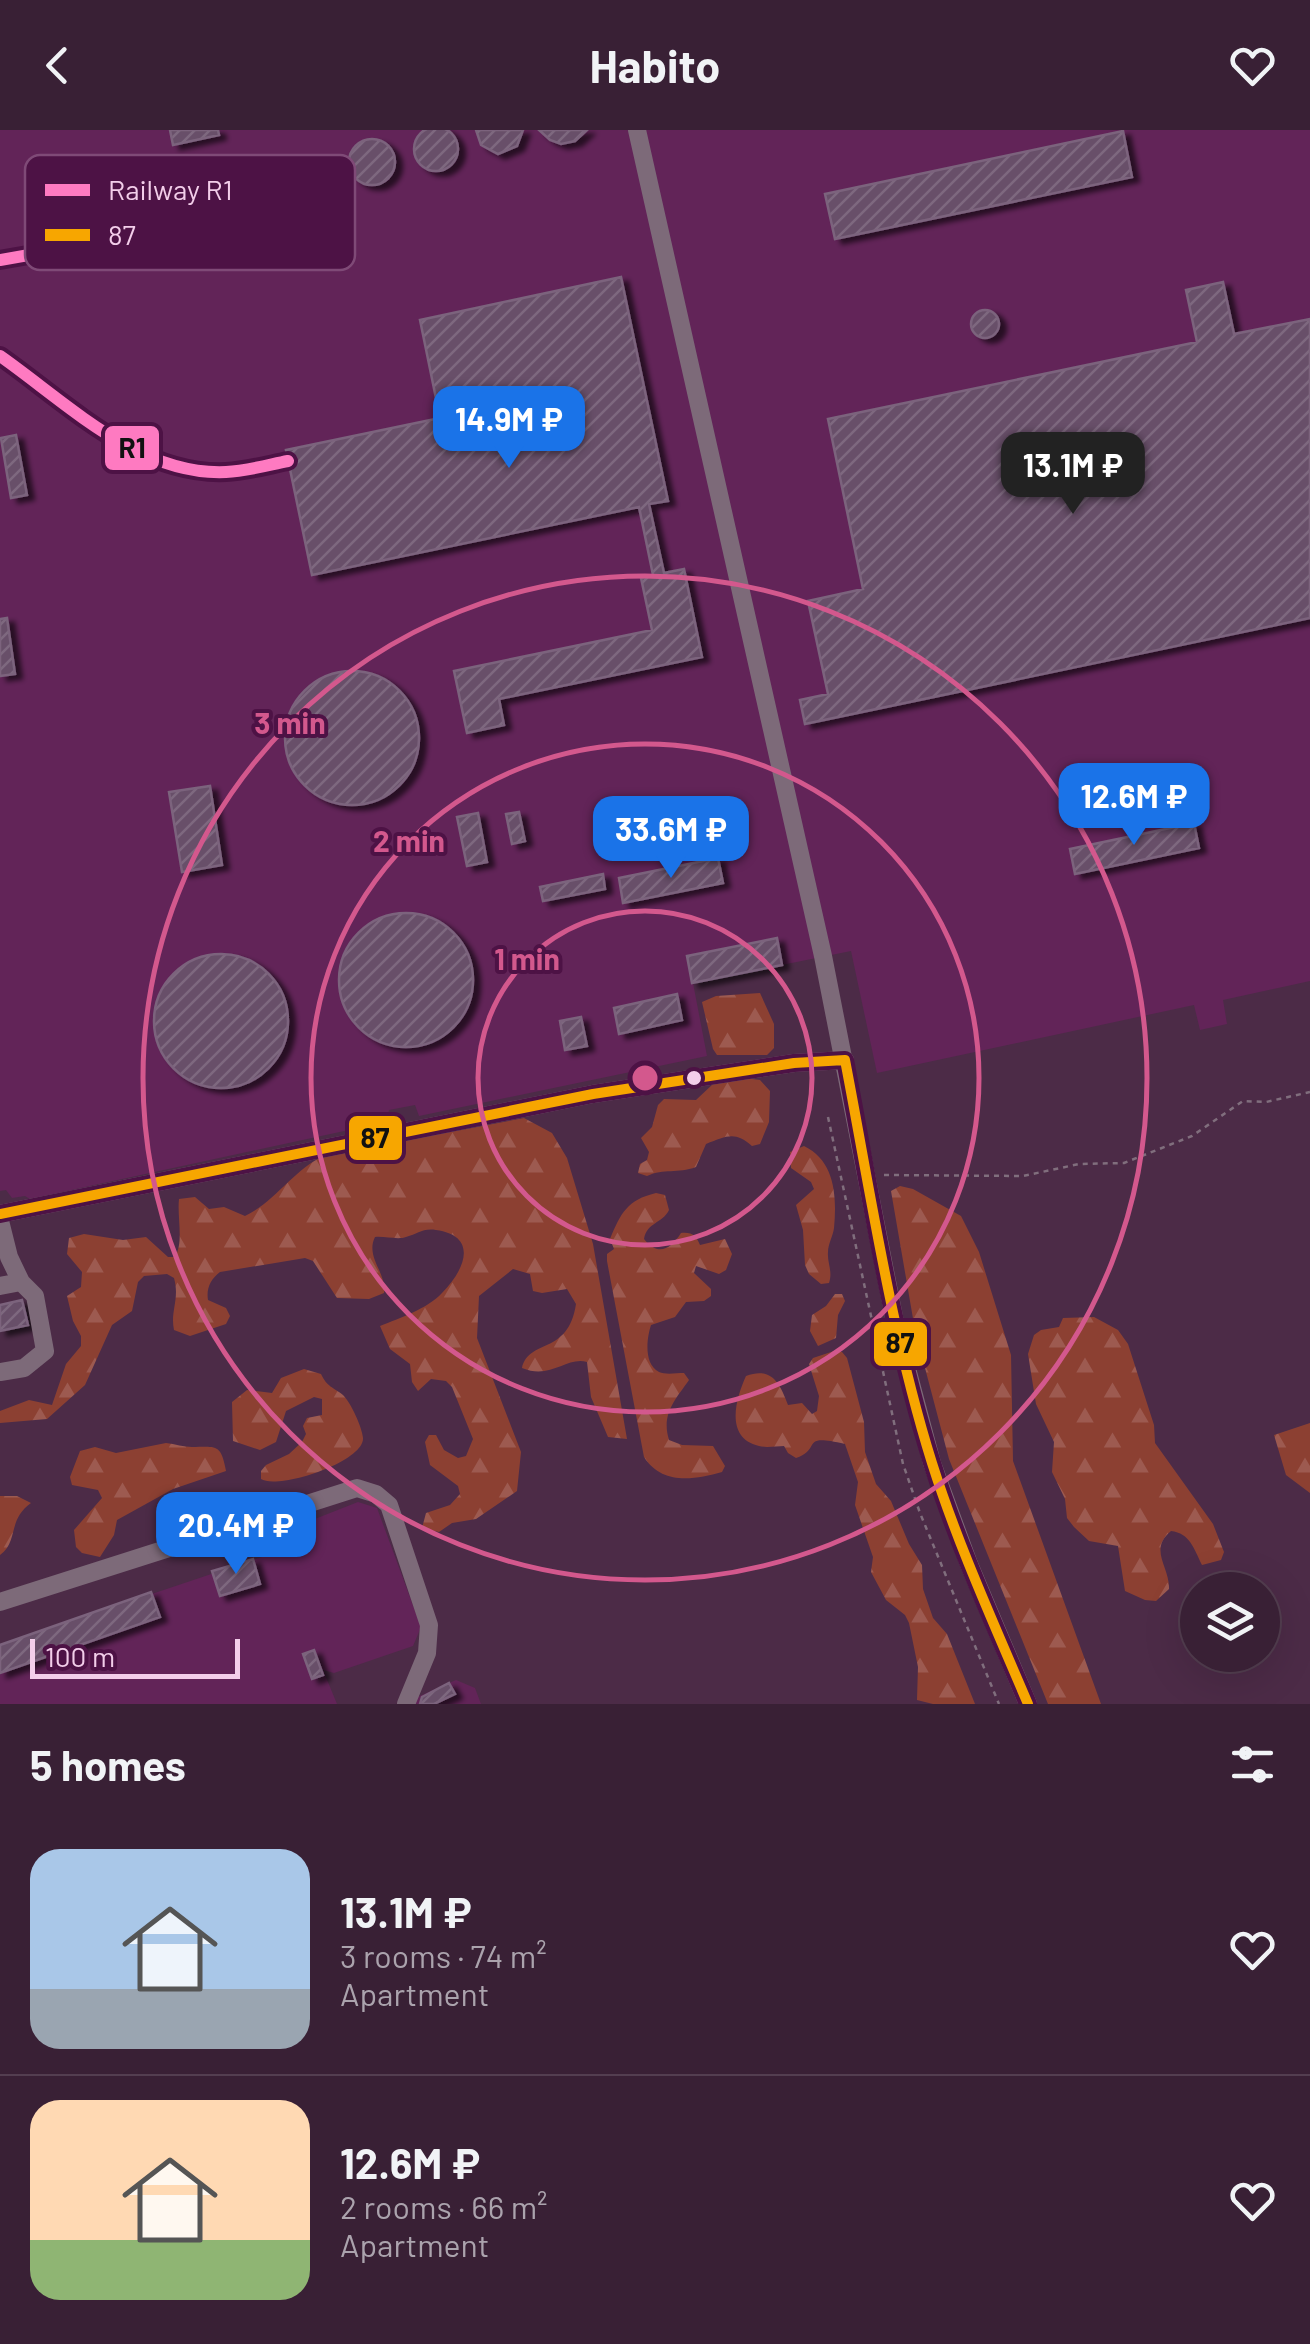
<!DOCTYPE html>
<html lang="en">
<head>
<meta charset="utf-8">
<style>
	:root { --surface:#392035; --page:#40283d; --text:#f1f3f6; --muted:#aba3ad; --line:#533e50; --accent:#1a73e8 }
	body { margin:0; font-family:Barlow,sans-serif; background:var(--page); color:var(--text); height:100vh; display:flex; flex-direction:column; font-size:38px; white-space:nowrap }
	* { box-sizing:border-box; margin:0 }
	p { font-size:32px; color:var(--muted) }
	.icon { flex:none; width:55px; height:55px; fill:none; stroke:currentColor; stroke-width:2; stroke-linecap:round; stroke-linejoin:round }
	.map { position:relative; height:1574px; overflow:hidden }
	.sheet { display:flex; flex-direction:column; background:var(--surface); flex:1 }
	.sheet>* { flex:none }
	.tools { position:absolute; left:1180px; top:1442px; display:grid; gap:20px }
	.tools a { display:grid; place-items:center; width:100px; height:100px; border-radius:50%; background:var(--surface); box-shadow:0 10px 40px #0002,0 0 0 2px var(--line); font-size:50px }
	.scale { position:absolute; left:30px; bottom:25px; width:210px; box-sizing:border-box; padding-left:10px; border:5px solid #f3ceea; border-top:0; font-size:28px; line-height:35px; white-space:nowrap; color:#f3ceea; -webkit-text-stroke:8px #4d1245; paint-order:stroke }
	.price { position:absolute; translate:-50% -85px; padding:0 22px; border-radius:20px; background:var(--accent); color:#fff; font-size:32px; line-height:65px; filter:drop-shadow(0 2px 5px #0008) }
	.price::after { content:''; position:absolute; left:50%; top:60px; width:30px; height:22px; margin-left:-15px; background:inherit; clip-path:polygon(0 0,100% 0,50% 100%) }
	.price.on { background:#222; color:#fff }
	ul { padding:0; list-style:none }
	li { display:flex; align-items:center; gap:30px; height:250px; padding:0 30px }
	li+li { border-top:2px solid var(--line) }
	li span { display:grid; place-items:center; flex:none; width:280px; height:200px; border-radius:30px; color:#555 }
	li>.icon { margin-inline-start:auto }
	span .icon { width:120px; height:120px; fill:#fffc; stroke-width:1 }
	li b { font-size:42px }
	h2 { display:flex; justify-content:space-between; align-items:center; height:120px; padding:0 30px; font-size:42px }
	header { display:flex; justify-content:space-between; align-items:center; height:130px; padding:0 30px; background:var(--surface); font-size:45px; font-weight:700 }
	.map>svg:first-child { display:block }
</style>
</head>
<body>
<header><svg class="icon" aria-label="back" viewBox="0 0 24 24"><path d="M15 5l-7 7 7 7"/></svg>Habito<svg class="icon" aria-label="heart" viewBox="0 0 24 24"><path d="M12 20l-8-8c-3-5 5-10 8-4 3-6 11-1 8 4z"/></svg></header>
<div class="map">
<svg width="1310" height="1574" viewBox="0 0 1310 1574">
	<defs>
		<pattern id="forest-firs" width="22" height="20" patternUnits="userSpaceOnUse" patternTransform="scale(2.5)"><rect width="22" height="20" fill="#8c4032"/><path d="M5 1l3.5 6h-7zM16 11l3.5 6h-7z" fill="#9d5a50"/></pattern>
		<pattern id="building-hatch" width="6" height="6" patternUnits="userSpaceOnUse" patternTransform="scale(2.5)"><rect width="6" height="6" fill="#685069"/><path d="M-1 1l2-2M0 6l6-6M5 7l2-2" fill="none" stroke="#7e687f"/></pattern>
		<filter id="shadow"><feDropShadow dx="7" dy="4.5" stdDeviation="2.5" flood-color="#0009"/></filter>
	</defs>
	<rect width="100%" height="100%" fill="#4c2b47"/>
	<path fill="#622458" d="M0,0H1310V851L1223,870L1227,894L1200,900L1194,875L877,943L851,821L693,853L707,926L419,986L415,975L389,980L386,992L30,1069L25,1066L12,1068L6,1060L0,1061Z
		M358,1372L377,1378L421,1497L413,1516L334,1543L323,1540L337,1574H0V1515L271,1424L264,1409Z
		M456,1550L475,1558L481,1574H414L413,1569Z"/>
	<path fill="url(#forest-firs)" d="M760,863L774,894V918L767,925H717L713,919L702,872L716,866Z
		M744,948L760,950L770,961L769,992L760,1014L752,1016C735,1001 727,1006 706,1014L696,1037C677,1044 664,1038 647,1046L638,1043L640,1034L647,1030L649,1022L641,1008L652,997L658,975L664,969L696,970L713,954Z
		M524,988L552,1003L567,1028L593,1114L627,1309L608,1307L591,1267L587,1232C567,1226 551,1250 522,1238C529,1208 568,1226 576,1174L567,1159L542,1163L533,1161L530,1144L513,1139L479,1166L477,1208L521,1322L517,1361L476,1389L452,1393L439,1402L422,1398L426,1383L450,1375L460,1364L458,1356L430,1335L425,1312L429,1305H436L444,1320L458,1328L466,1326L473,1309L452,1257L446,1251L431,1249L418,1261L412,1252L410,1234L390,1219L380,1196C400,1188 427,1179 442,1163C465,1140 479,1106 436,1100C422,1098 418,1104 406,1107C398,1110 385,1106 375,1107C365,1127 387,1143 384,1163L369,1169L337,1168L313,1131L305,1128L220,1142C211,1149 206,1158 208,1170L226,1178L230,1186L226,1194L190,1206L174,1200C170,1181 180,1169 174,1148L167,1144L144,1146L138,1152L132,1181L112,1195L85,1255L47,1289L0,1293V1281L29,1270L52,1275L66,1234L81,1216V1206L73,1191L67,1166L81,1157L82,1142L67,1124L69,1108L84,1104L123,1110L146,1107L168,1127H175C184,1112 177,1088 179,1069L195,1067L209,1079L224,1077L245,1086C275,1072 294,1039 324,1026Z
		M804,1016C835,1031 837,1066 834,1098C833,1106 828,1114 828,1122C827,1133 833,1141 829,1153L821,1154L809,1144L805,1135L803,1100L796,1075L814,1059L811,1052L791,1038L790,1022Z
		M900,1056L913,1059L961,1086L979,1122L1011,1225L1013,1331L1101,1574H1048L949,1329L915,1200L891,1061Z
		M656,1063L665,1065L669,1080C662,1094 647,1092 644,1109C658,1127 671,1119 681,1103C693,1102 696,1106 700,1115L725,1109L732,1124L726,1140L719,1144L696,1136L694,1143L711,1159V1166L704,1171L686,1172L675,1187L651,1195C647,1207 643,1234 659,1242C665,1245 677,1243 684,1243L689,1250C675,1270 661,1284 669,1310L682,1315L713,1316L725,1336L722,1342C693,1350 662,1355 644,1327L607,1131V1124L614,1119L610,1109C621,1083 627,1070 656,1063Z
		M835,1164H842L845,1171L838,1185L836,1208L818,1216L810,1201L812,1185L826,1176Z
		M1094,1187L1118,1200L1128,1214L1154,1295L1155,1313L1213,1394L1224,1422L1221,1430L1202,1435C1194,1419 1190,1403 1171,1401C1148,1420 1170,1437 1169,1459L1156,1471L1145,1470L1125,1461L1118,1416L1089,1411L1074,1397L1067,1388L1065,1369L1052,1342L1054,1312L1036,1274L1028,1224L1034,1205L1041,1200L1059,1197L1063,1188Z
		M834,1221L842,1222L847,1228L864,1292L865,1322L876,1354L891,1371L909,1414L922,1435L923,1459L933,1488L947,1504L975,1574H933L917,1570L918,1537L909,1493L905,1485L886,1470L871,1442L873,1427L855,1375L858,1352L845,1314C798,1303 823,1319 796,1328L788,1323L784,1316C777,1316 766,1318 759,1316C724,1308 736,1268 746,1246C772,1236 780,1254 788,1275L802,1273L812,1284L817,1281L819,1266L809,1234L813,1228Z
		M304,1239L321,1244C327,1257 333,1257 343,1265C351,1273 362,1297 363,1308C364,1332 278,1360 261,1349V1341L266,1335L289,1324L302,1312L306,1304L303,1296L307,1288L322,1285V1269L314,1267L286,1281L276,1312L260,1320L233,1311L232,1272L247,1260L272,1263L281,1248Z
		M1310,1293V1363L1286,1345L1274,1305Z
		M166,1313C175,1314 184,1317 192,1317C216,1317 221,1313 226,1341L173,1359L117,1390L114,1405L100,1427L82,1423L76,1417L74,1400L102,1368L98,1360L72,1355L70,1347L80,1321L95,1317L116,1323Z
		M0,1366H17L31,1373C7,1390 19,1411 0,1425Z"/>
	<path fill="url(#building-hatch)" stroke="#7b637d" stroke-width="2.5" filter="url(#shadow)" d="M414 19a22 22 0 1 1 44 0a22 22 0 1 1-44 0Z
		M170,0H218L219,5L173,15Z
		M476,0H523L517,16L498,24L481,15Z
		M539,0H587L575,11L561,14L550,10Z
		M1123,1L1132,47L835,109L825,64Z
		M349 32a23 23 0 1 1 46 0a23 23 0 1 1-46 0Z
		M621,147L668,371L649,374L664,443L684,439L702,527L499,569L504,595L467,603L454,541L652,500L641,448L653,445L639,377L312,445L286,320L440,288L420,190Z
		M1223,152L1234,204L1310,189V488L805,594L800,570L828,564L808,471L863,459L828,289L1197,212L1186,160Z
		M971 194a14 14 0 1 1 28 0a14 14 0 1 1-28 0Z
		M16,305L27,365L11,368L1,308Z
		M7,488L15,544L0,546V489Z
		M285 608a67 67 0 1 1 134 0a67 67 0 1 1-134 0Z
		M210,656L222,735L182,742L169,662Z
		M519,682L525,711L512,714L506,684Z
		M478,683L487,732L467,736L457,687Z
		M1194,693L1199,718L1075,744L1070,719Z
		M718,728L723,753L623,773L619,748Z
		M603,744L605,759L543,771L540,757Z
		M339 850a67 67 0 1 1 134 0a67 67 0 1 1-134 0Z
		M777,808L782,835L692,853L687,826Z
		M154 891a67 67 0 1 1 134 0a67 67 0 1 1-134 0Z
		M677,864L682,890L619,904L614,878Z
		M581,887L587,916L565,920L560,891Z
		M22,1170L28,1195L0,1201V1175Z
		M253,1429L260,1454L220,1466L212,1441Z
		M151,1462L160,1487L0,1543V1515Z
		M314,1520L323,1545L312,1549L303,1524Z
		M449,1553L455,1564L434,1574H420L422,1567Z"/>
	<g fill="none" stroke-linecap="round" stroke-linejoin="round">
		<path stroke="#806e7d" stroke-width="2.5" stroke-dasharray="5 5" stroke-linecap="butt" d="M828,987L903,1334L920,1383L999,1574
			M884,1045L1023,1046L1079,1034L1124,1033L1192,1006L1243,971L1266,972L1310,962"/>
		<path stroke="#7d6a79" stroke-width="18" d="M637,0L823,826L896,1197L932,1333L969,1434L1028,1574
			M0,1084L593,964L794,933L845,930
			M0,1091L9,1127L21,1152L35,1166L45,1221L24,1238L0,1242
			M0,1156L21,1152
			M0,1472L357,1358L376,1364L389,1375L429,1495L427,1523L406,1574"/>
		<defs>
			<path id="bus-1" d="M0,1084L593,964L794,933L845,930C871,1065 891,1202 932,1333C958,1415 994,1494 1028,1574"/>
		</defs>
		<use href="#bus-1" stroke="#4d1245" stroke-width="18"/>
		<use href="#bus-1" stroke="#f7a600" stroke-width="10"/>
		<defs>
			<path id="rail-1" d="M0,130L114,110
				M0,226C67,273 139,346 226,342C247,341 268,335 288,331"/>
		</defs>
		<use href="#rail-1" stroke="#4d1245" stroke-width="20"/>
		<use href="#rail-1" stroke="#fe7ac1" stroke-width="12"/>
	</g>
	<g fill="none" stroke="#d3588d" stroke-width="5">
		<circle cx="645" cy="948" r="167"/>
		<circle cx="645" cy="948" r="334"/>
		<circle cx="645" cy="948" r="502"/>
	</g>
	<circle fill="#f3ceea" stroke="#4d1245" stroke-width="4" cx="694" cy="948" r="9"/>
	<rect x="25" y="25" width="330" height="115" rx="15" fill="#4d1245" stroke="#7f4a77" stroke-width="2.5"/>
	<rect x="45" y="54" width="45" height="12" fill="#fe7ac1"/>
	<rect x="45" y="99" width="45" height="12" fill="#f7a600"/>
	<g font-size="28" fill="#f3ceea">
		<text x="108" y="70">Railway R1</text>
		<text x="108" y="115">87</text>
	</g>
	<circle cx="645" cy="948" r="15" fill="#d3588d" stroke="#4d1245" stroke-width="5"/>
	<g font-size="30" text-anchor="middle" font-weight="bold" fill="#d3588d" stroke="#4d1245" stroke-width="8" stroke-linejoin="round" paint-order="stroke">
		<text x="290" y="604">3 min</text>
		<text x="409" y="722">2 min</text>
		<text x="527" y="840">1 min</text>
	</g>
	<g stroke="#4d1245" stroke-width="4">
		<rect x="103" y="294" width="58" height="48" rx="10" fill="#fe7ac1"/>
		<rect x="347" y="984" width="57" height="48" rx="10" fill="#f7a600"/>
		<rect x="872" y="1190" width="57" height="48" rx="10" fill="#f7a600"/>
	</g>
	<g font-size="28" text-anchor="middle" font-weight="bold" fill="#111">
		<text x="132" y="328">R1</text>
		<text x="375" y="1018">87</text>
		<text x="900" y="1223">87</text>
	</g>
</svg>
<div class="tools">
<a><svg class="icon" aria-label="layers" viewBox="0 0 24 24"><path d="M12 4l9 5-9 5-9-5zM3 14l9 5 9-5"/></svg></a>
</div>
<div class="scale">100 m</div>
<b class="price" style="left:509px;top:341px">14.9M ₽</b>
<b class="price on" style="left:1073px;top:387px">13.1M ₽</b>
<b class="price" style="left:1134px;top:718px">12.6M ₽</b>
<b class="price" style="left:671px;top:751px">33.6M ₽</b>
<b class="price" style="left:236px;top:1447px">20.4M ₽</b>
</div>
<section class="sheet">
<h2>5 homes<svg class="icon" aria-label="filters" viewBox="0 0 24 24"><path d="M4 7h16M4 17h16"/><circle cx="9" cy="7" r="2"/><circle cx="15" cy="17" r="2"/></svg></h2>
<ul>
<li><span style="background:linear-gradient(#a9c7e8 70%,#9aa5b1 0)"><svg class="icon" aria-label="home" viewBox="0 0 24 24"><path d="M3 11l9-7 9 7M6 9v11h12V9"/></svg></span><div><b>13.1M ₽</b><p>3 rooms · 74 m²</p><p>Apartment</p></div><svg class="icon" aria-label="heart" viewBox="0 0 24 24"><path d="M12 20l-8-8c-3-5 5-10 8-4 3-6 11-1 8 4z"/></svg></li>
<li><span style="background:linear-gradient(#ffd9b3 70%,#8fb573 0)"><svg class="icon" aria-label="home" viewBox="0 0 24 24"><path d="M3 11l9-7 9 7M6 9v11h12V9"/></svg></span><div><b>12.6M ₽</b><p>2 rooms · 66 m²</p><p>Apartment</p></div><svg class="icon" aria-label="heart" viewBox="0 0 24 24"><path d="M12 20l-8-8c-3-5 5-10 8-4 3-6 11-1 8 4z"/></svg></li>
</ul>
</section>
</body>
</html>
